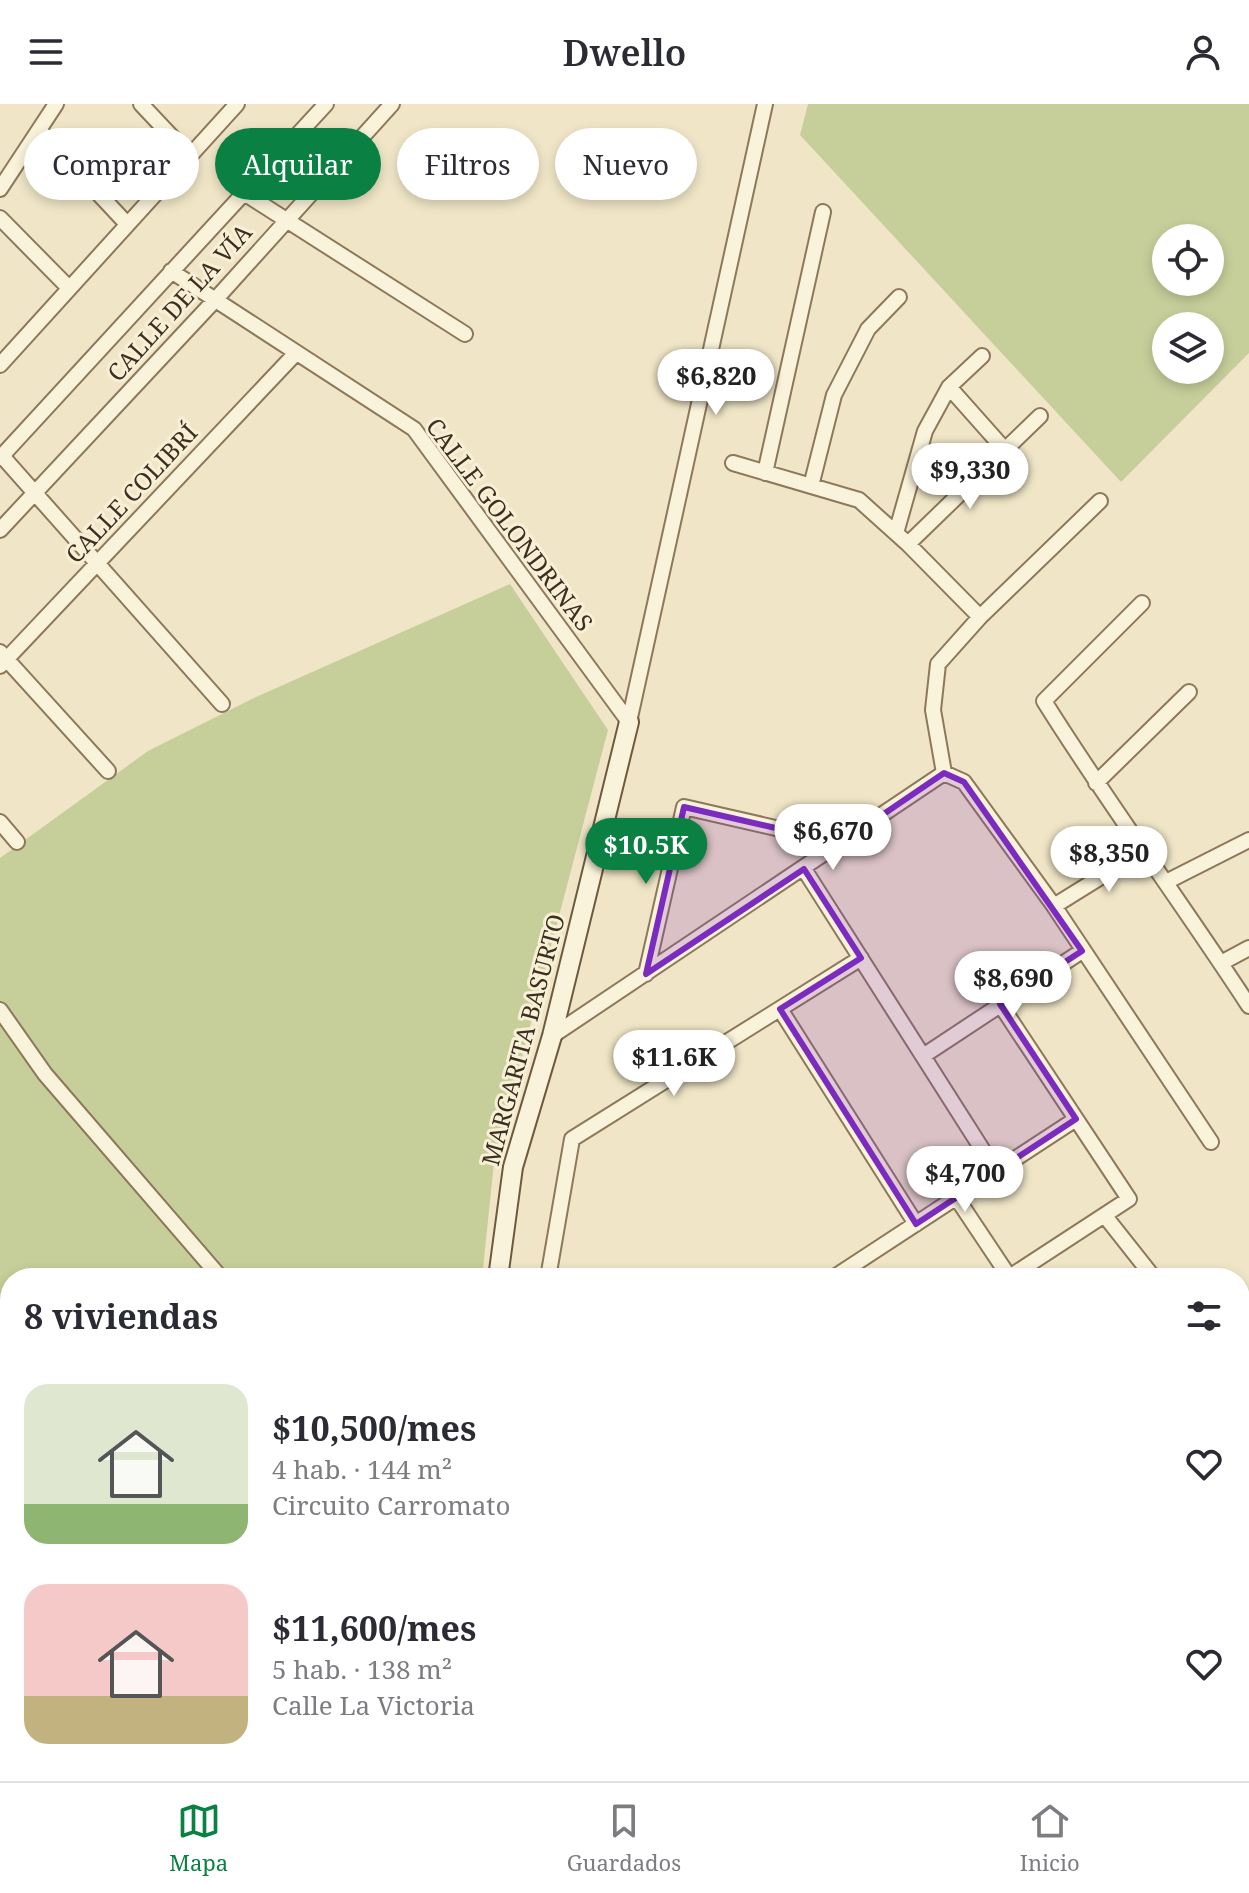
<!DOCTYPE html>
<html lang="es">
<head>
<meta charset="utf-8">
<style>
	:root { --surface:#fff; --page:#f7f7f7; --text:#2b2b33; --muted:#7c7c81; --line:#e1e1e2; --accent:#0b8043 }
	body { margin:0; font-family:"Noto Serif",serif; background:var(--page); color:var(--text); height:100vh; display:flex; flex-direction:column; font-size:30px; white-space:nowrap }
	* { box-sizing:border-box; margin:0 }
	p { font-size:26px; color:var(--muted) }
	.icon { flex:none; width:44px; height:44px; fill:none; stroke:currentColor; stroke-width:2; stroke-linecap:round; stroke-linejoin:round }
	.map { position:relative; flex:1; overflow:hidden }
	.panel { position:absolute; left:0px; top:1164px; width:1250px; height:514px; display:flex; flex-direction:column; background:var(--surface); border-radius:32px 32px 0 0; box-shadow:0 4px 12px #0003 }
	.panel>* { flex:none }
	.guide { position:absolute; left:24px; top:24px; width:800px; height:72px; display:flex; gap:16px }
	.buttons { position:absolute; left:1152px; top:120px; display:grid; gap:16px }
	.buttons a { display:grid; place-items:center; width:72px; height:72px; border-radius:50%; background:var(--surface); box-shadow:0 4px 12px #0003; font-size:40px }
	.price { position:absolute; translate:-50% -68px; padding:0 18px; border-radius:28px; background:#fff; color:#222; font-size:26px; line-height:52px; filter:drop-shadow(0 2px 4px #0008) }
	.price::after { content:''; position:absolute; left:50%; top:48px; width:24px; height:18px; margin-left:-12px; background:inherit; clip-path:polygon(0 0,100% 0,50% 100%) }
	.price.selected { background:var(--accent); color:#fff }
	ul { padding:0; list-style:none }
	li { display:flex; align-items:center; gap:24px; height:200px; padding:0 24px }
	li span { display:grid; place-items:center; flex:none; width:224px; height:160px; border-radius:24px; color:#555 }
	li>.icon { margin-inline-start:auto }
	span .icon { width:96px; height:96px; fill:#fffc; stroke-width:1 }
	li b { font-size:34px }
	h2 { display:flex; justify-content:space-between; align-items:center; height:96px; padding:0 24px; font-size:34px }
	.pill { padding:0 28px; border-radius:36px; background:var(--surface); box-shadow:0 4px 12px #0003; font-size:28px; line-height:72px }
	.pill.selected { background:var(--accent); color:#fff }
	header { display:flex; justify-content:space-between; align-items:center; height:104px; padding:0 24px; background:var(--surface); font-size:36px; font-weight:600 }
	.dock { display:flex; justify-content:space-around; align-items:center; height:112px; border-top:2px solid var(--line); background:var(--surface); font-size:22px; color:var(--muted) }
	.dock a { display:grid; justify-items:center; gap:4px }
	.dock .selected { color:var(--accent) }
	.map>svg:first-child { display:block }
</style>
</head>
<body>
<header><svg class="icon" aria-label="menu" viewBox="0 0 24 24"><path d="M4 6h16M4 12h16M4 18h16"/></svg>Dwello<svg class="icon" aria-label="person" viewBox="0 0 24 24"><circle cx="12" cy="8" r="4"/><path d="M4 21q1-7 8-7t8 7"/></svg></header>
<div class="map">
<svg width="1249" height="1677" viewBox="0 0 1249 1677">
	<rect width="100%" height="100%" fill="#f0e6c7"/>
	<path fill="#c6cf9a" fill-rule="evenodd" d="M808,0H1249V249L1121,378L800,31ZM1166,134H1210V178H1166ZM1166,222H1210V266H1166Z
		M510,480L608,626L494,1059L482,1174H10V1668H428L427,1677H0V754L148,647L256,593Z"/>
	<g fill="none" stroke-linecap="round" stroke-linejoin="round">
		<defs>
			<path id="street" d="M141,0L189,51
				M39,26L127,120
				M0,85L56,0
				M244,89L465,230
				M0,114L69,184
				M171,167L414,325L629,618
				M0,261L237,0
				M949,283L1005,346
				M2,352L222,600
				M0,354L326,0
				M733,359L859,396L908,440L980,513
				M765,369L823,108
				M811,382L834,291L868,225L899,193
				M0,426L215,196L392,0
				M896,429L925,327L949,283L982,252
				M908,440L1040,312
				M1142,499L1044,597C1109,701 1182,799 1249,902
				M0,548L108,667
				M0,562L296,249
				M629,618L765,0
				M944,669L964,678L1054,802L1211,1038
				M1096,679L1189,588
				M0,718L17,738
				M804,765L996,1067
				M1166,778L1249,736
				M1054,802L1144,746
				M1221,859L1249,844
				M646,870L684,703L841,739
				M1000,900L1129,1095L1008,1174
				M780,905L916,1120
				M0,906L45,970L221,1174
				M552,932L944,669L933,606L938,560L980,513L1100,397
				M923,952L1082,847
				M956,1093L1010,1174
				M1105,1112L1154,1174
				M548,1174L572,1035L861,854
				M833,1174L1076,1015
				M1240,1263L1249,1259
				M1240,1339L1249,1333
				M1240,1477L1249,1496
				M905,1668L910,1677
				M1010,1668L1014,1677
				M1078,1677L1096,1668"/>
			<path id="secondary" d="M498,1174L513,1063L552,932L629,618
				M553,1668L555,1677
				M1206,1668L1210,1677
				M1224,1668L1229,1677
				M442,1677L443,1668
				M704,1677L717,1668
				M737,1677L751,1668"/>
		</defs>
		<use href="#street" stroke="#8d785b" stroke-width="18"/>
		<use href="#secondary" stroke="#6f593e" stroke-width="22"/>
		<path stroke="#8d785b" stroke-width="3" stroke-dasharray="6 4" stroke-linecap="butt" d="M0,1316L10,1317"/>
		<use href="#street" stroke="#faf3db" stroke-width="14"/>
		<use href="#secondary" stroke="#faf3db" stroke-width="18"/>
	</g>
	<path fill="#7b2cbf" fill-opacity="0.2" stroke="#7b2cbf" stroke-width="6" stroke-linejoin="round" d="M944,669L964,678L1082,847L1000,900L1076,1015L916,1120L780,905L861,854L804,765L646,870L684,703L841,739Z"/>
	<g text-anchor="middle" stroke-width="6" stroke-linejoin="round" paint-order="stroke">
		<g font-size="24" fill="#3d2f1f" stroke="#f7f0d7">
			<text transform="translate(180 199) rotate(-48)" y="8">CALLE DE LA VÍA</text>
			<text transform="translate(132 390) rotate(-47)" y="8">CALLE COLIBRÍ</text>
			<text transform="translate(509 421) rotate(53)" y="8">CALLE GOLONDRINAS</text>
			<text transform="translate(524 936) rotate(-75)" y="8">MARGARITA BASURTO</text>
		</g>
	</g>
</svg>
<div class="buttons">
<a><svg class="icon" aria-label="locate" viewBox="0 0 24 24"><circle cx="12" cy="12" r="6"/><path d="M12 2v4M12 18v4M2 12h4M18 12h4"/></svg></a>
<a><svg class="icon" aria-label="layers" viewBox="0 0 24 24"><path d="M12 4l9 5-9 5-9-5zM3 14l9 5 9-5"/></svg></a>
</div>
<b class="price" style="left:716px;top:313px">$6,820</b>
<b class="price" style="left:970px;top:407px">$9,330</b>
<b class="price" style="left:833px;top:768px">$6,670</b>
<b class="price selected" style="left:646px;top:782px">$10.5K</b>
<b class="price" style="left:1109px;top:790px">$8,350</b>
<b class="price" style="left:1013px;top:915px">$8,690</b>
<b class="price" style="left:674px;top:994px">$11.6K</b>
<b class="price" style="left:965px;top:1110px">$4,700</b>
<div class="guide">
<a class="pill">Comprar</a>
<a class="pill selected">Alquilar</a>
<a class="pill">Filtros</a>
<a class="pill">Nuevo</a>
</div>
<section class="panel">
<h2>8 viviendas<svg class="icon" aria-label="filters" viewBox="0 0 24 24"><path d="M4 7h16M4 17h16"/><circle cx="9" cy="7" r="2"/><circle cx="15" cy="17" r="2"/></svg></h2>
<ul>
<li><span style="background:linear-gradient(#dfe7d0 75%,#8fb573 0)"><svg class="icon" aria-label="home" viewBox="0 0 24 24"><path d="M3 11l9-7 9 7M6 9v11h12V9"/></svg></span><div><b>$10,500/mes</b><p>4 hab. · 144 m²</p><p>Circuito Carromato</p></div><svg class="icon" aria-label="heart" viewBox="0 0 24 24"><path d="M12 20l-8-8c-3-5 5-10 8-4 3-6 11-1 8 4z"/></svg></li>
<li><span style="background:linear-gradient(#f6c9c9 70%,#c2b280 0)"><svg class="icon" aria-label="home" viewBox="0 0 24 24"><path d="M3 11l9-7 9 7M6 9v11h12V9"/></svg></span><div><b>$11,600/mes</b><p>5 hab. · 138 m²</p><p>Calle La Victoria</p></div><svg class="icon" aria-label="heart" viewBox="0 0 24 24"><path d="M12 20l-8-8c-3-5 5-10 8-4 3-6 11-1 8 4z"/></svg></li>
</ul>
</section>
</div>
<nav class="dock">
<a class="selected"><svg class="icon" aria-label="map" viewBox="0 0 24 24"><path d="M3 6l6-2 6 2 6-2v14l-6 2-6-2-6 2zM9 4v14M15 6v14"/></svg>Mapa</a>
<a><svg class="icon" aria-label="saved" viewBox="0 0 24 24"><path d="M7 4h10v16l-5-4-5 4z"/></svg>Guardados</a>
<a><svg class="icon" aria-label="home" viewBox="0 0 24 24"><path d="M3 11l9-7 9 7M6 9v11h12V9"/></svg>Inicio</a>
</nav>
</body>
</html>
